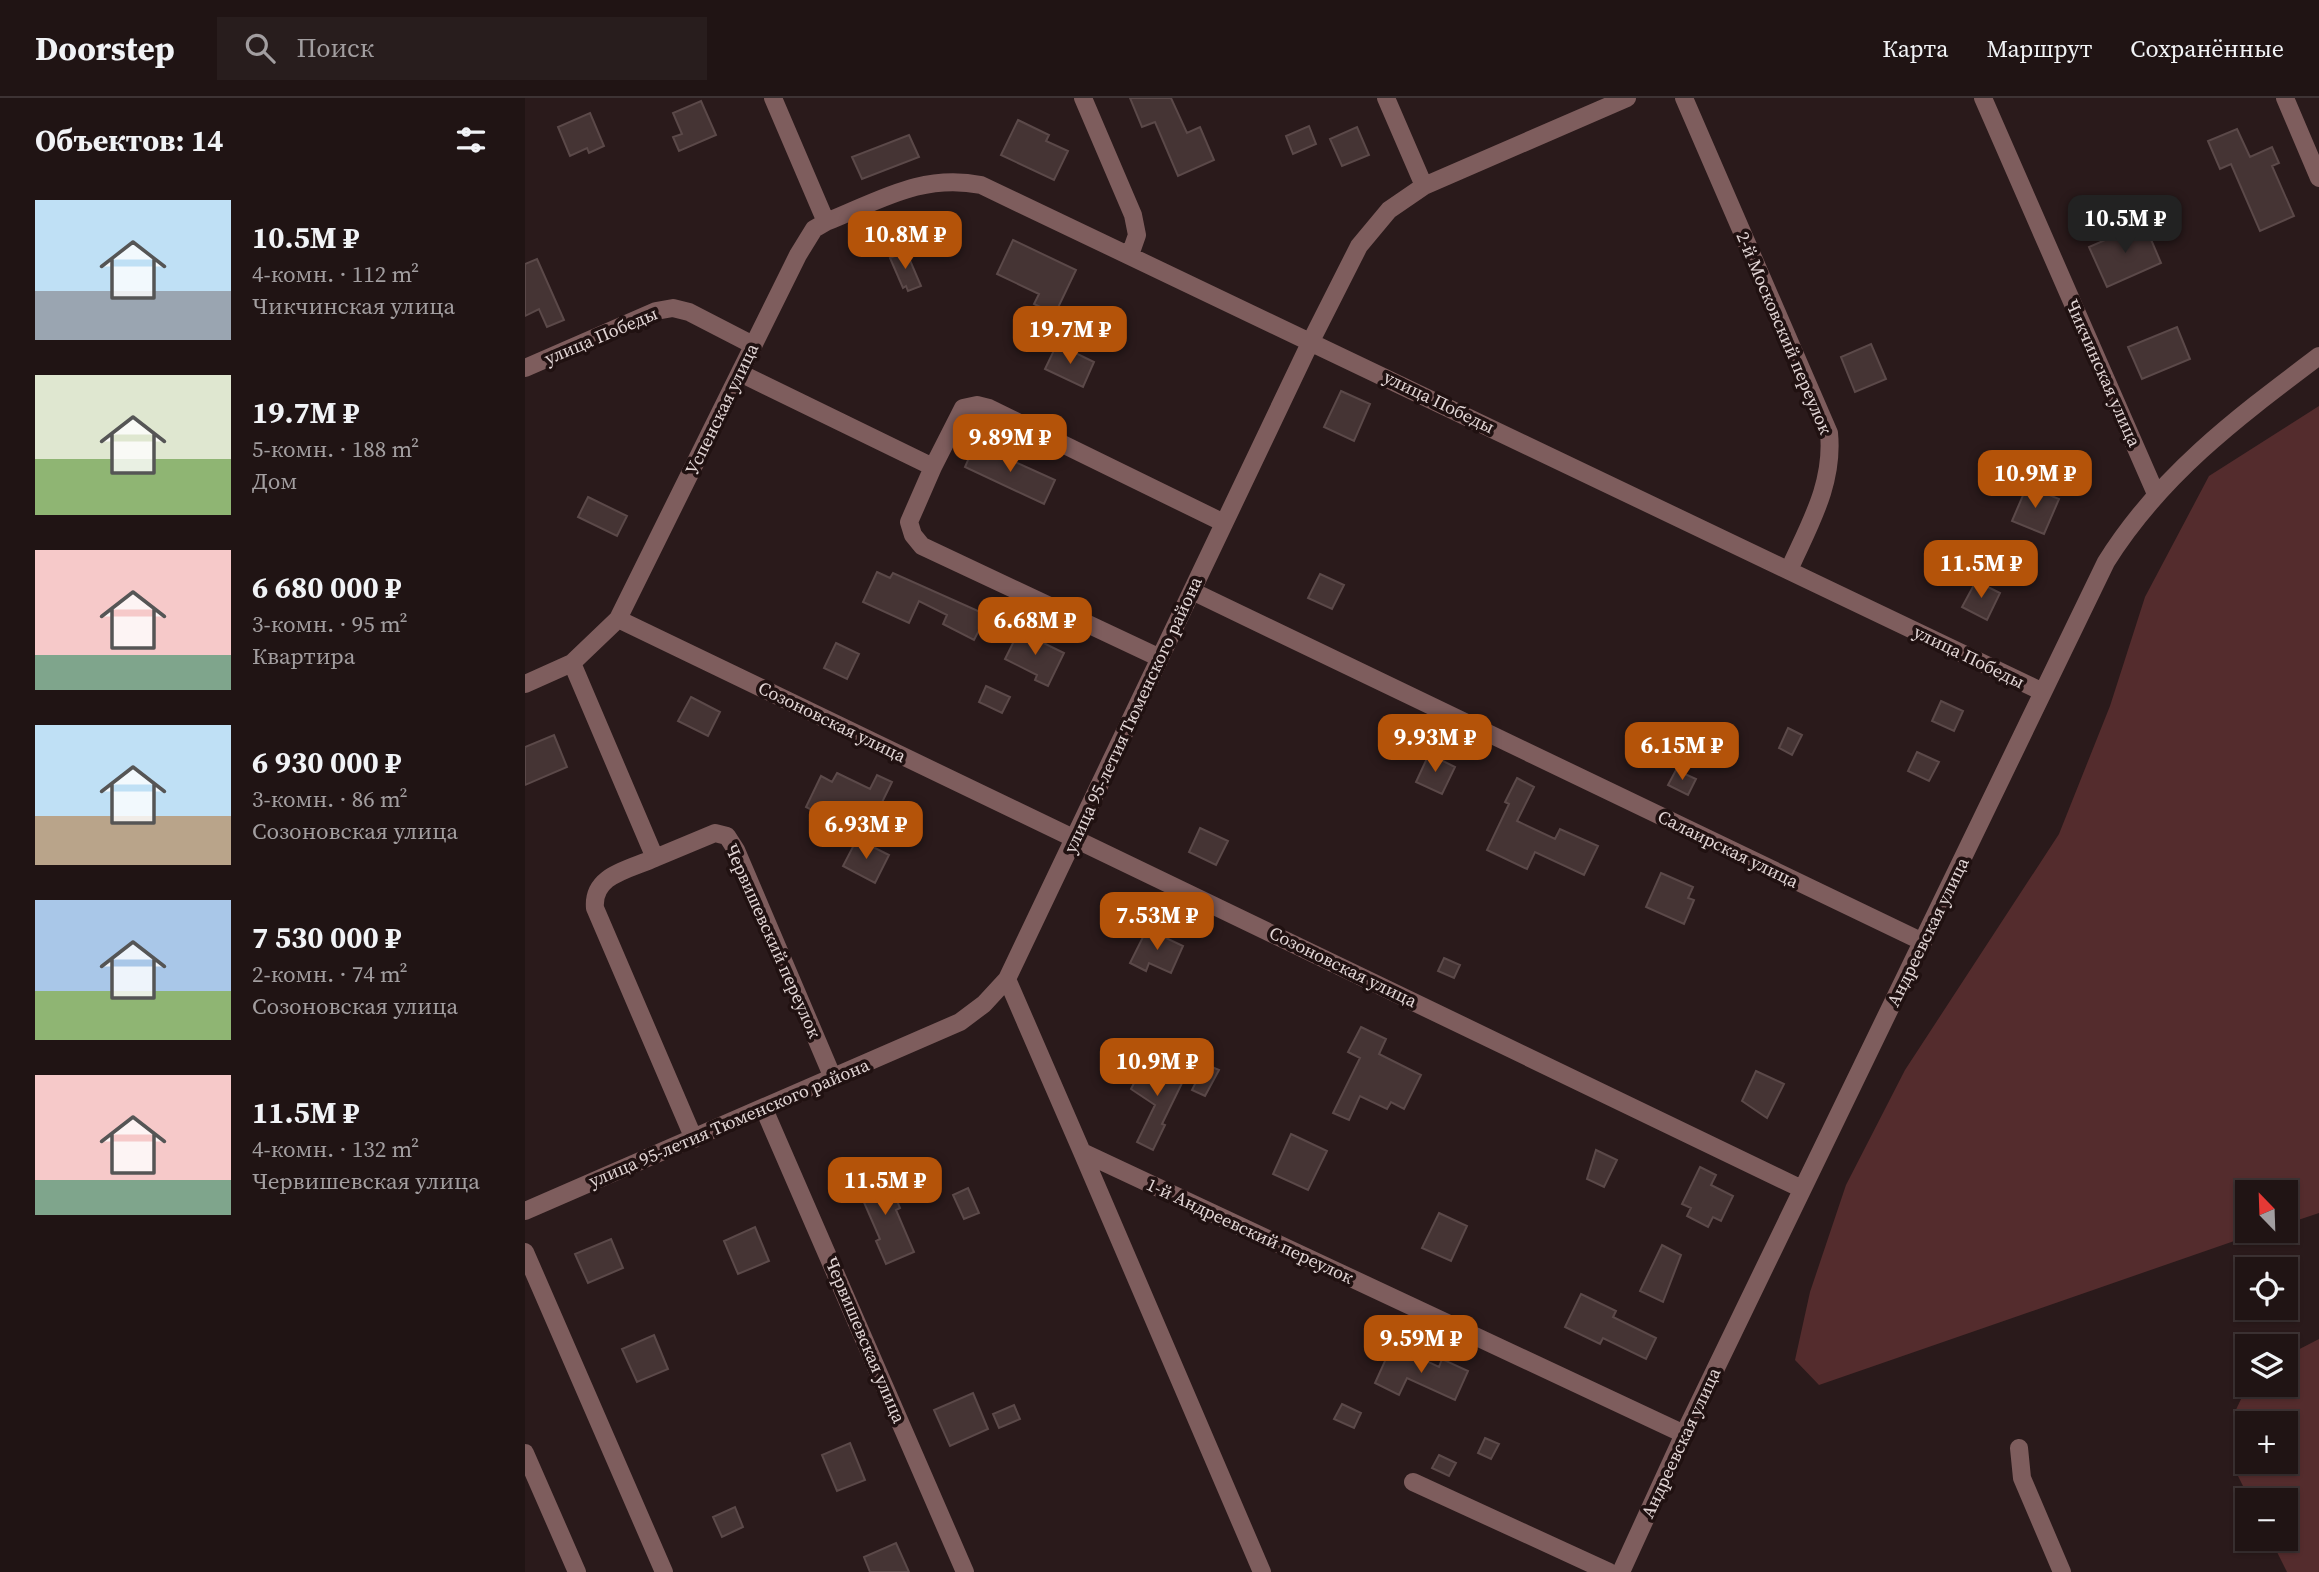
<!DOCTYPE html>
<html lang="ru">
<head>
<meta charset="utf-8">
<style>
	:root { --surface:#201414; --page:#281d1d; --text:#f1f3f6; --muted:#a29ea0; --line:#3d3334; --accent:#b45309 }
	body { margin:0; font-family:"Source Serif 4",serif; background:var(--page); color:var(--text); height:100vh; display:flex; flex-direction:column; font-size:26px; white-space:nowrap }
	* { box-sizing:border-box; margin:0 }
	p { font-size:23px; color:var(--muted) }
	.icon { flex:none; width:38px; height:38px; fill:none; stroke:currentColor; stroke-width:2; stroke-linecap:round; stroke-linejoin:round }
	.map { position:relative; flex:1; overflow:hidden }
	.details { display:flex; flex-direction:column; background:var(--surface); width:525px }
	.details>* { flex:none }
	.needle { width:46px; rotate:337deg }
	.buttons { position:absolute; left:1710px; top:1082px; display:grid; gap:14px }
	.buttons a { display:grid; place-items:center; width:63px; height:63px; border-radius:0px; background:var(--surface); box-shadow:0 2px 5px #0004,0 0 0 2px var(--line); font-size:35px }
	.price { position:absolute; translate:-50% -60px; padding:0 16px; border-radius:14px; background:var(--accent); color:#fff; font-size:23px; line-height:46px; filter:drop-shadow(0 2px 4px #0008) }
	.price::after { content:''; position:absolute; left:50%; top:42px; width:21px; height:16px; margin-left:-10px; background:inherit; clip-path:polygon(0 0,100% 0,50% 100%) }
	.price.on { background:#222; color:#fff }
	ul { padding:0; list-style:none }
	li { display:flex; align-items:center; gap:21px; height:175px; padding:0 35px }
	li span { display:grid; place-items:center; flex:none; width:196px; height:140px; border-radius:0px; color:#555 }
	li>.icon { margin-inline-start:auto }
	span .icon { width:84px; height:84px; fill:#fffc; stroke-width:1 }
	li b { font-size:30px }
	h2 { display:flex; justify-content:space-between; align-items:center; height:84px; padding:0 35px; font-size:30px }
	header { display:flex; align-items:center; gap:42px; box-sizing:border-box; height:98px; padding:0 35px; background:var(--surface); border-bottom:2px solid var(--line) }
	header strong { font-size:33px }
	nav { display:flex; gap:38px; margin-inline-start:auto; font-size:24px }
	.search { width:490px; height:63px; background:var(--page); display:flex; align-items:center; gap:18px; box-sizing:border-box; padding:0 24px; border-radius:0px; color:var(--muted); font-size:26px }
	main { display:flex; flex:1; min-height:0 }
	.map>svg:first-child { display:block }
</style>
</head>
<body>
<header>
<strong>Doorstep</strong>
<div class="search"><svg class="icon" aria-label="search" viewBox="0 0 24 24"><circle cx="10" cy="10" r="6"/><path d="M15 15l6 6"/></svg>Поиск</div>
<nav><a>Карта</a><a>Маршрут</a><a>Сохранённые</a></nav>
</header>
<main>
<section class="details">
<h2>Объектов: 14<svg class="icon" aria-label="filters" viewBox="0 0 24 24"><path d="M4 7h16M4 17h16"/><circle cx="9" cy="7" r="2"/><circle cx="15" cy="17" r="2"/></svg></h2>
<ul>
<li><span style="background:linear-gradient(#bfe0f5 65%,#9aa5b1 0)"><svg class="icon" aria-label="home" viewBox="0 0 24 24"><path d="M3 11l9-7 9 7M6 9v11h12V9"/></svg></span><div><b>10.5M ₽</b><p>4-комн. · 112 m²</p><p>Чикчинская улица</p></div></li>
<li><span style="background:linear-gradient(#dfe7d0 60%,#8fb573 0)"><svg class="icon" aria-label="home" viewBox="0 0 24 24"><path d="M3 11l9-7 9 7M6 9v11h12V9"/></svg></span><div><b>19.7M ₽</b><p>5-комн. · 188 m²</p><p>Дом</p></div></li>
<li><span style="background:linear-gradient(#f6c9c9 75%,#7fa58c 0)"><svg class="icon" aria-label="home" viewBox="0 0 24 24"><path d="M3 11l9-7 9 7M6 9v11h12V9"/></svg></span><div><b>6 680 000 ₽</b><p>3-комн. · 95 m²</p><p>Квартира</p></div></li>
<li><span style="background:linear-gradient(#bfe0f5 65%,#b9a48a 0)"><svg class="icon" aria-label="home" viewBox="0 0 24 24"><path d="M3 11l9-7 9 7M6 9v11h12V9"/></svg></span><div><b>6 930 000 ₽</b><p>3-комн. · 86 m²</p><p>Созоновская улица</p></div></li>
<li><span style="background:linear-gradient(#a9c7e8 65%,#8fb573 0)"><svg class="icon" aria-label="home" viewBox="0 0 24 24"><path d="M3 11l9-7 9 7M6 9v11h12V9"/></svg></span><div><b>7 530 000 ₽</b><p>2-комн. · 74 m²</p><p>Созоновская улица</p></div></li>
<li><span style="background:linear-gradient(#f6c9c9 75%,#7fa58c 0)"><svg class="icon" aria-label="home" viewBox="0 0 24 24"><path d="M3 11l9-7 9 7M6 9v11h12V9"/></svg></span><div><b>11.5M ₽</b><p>4-комн. · 132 m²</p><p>Червишевская улица</p></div></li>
</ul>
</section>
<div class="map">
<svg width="1794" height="1474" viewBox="0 0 1794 1474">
	<rect width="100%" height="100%" fill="#2a1a1b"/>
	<path fill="#542c2d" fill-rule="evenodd" d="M1794,308V1115L1761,1126L1760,1094H1722V1132H1741L1294,1287L1270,1262L1285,1194L1321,1087L1380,972L1534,736L1585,608L1620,499L1684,378Z
		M1794,1241V1474H1762L1745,1440H1760V1402H1725L1711,1374L1709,1316L1723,1286H1760L1761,1258ZM1722,1325H1760V1363H1722Z"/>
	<path fill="#453434" stroke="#5b4949" stroke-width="2" d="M605,0H646L662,35L675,29L689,62L653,78L630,24L617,29Z
		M176,3L191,37L154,53L148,39L157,36L148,15Z
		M65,15L79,48L64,55L62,50L45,58L33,29Z
		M493,22L524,37L521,43L543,53L529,82L476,57Z
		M784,28L791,46L768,56L761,38Z
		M832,29L844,57L817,68L805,41Z
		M1712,31L1725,59L1747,49L1754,65L1747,68L1769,118L1735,133L1706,66L1695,71L1683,43Z
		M384,37L394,59L337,81L327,59Z
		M1619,125L1636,165L1582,189L1564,149Z
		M488,142L551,172L530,216L509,206L514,196L472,176Z
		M381,153L396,188L383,193L381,188L378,190L365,160Z
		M12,161L39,222L22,229L14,211L0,218V166Z
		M1652,229L1665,261L1617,281L1603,249Z
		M532,246L569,264L558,289L520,271Z
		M1346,246L1361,281L1330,294L1316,259Z
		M816,293L845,306L829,343L799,329Z
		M450,346L530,382L519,406L440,369Z
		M1502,388L1534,401L1519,436L1487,423Z
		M63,399L102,418L92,438L53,419Z
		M352,474L365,480L368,475L462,517L449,542L418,526L422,517L394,503L384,525L338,504Z
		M795,476L819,487L807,511L783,500Z
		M1451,483L1475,495L1462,522L1437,509Z
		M494,533L539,555L523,588L510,582L512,577L480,561Z
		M311,545L334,556L322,581L299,570Z
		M461,588L485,599L477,615L454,604Z
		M166,599L195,614L183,638L153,623Z
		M1416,603L1438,613L1429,633L1407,623Z
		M1263,630L1277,637L1267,657L1254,650Z
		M29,637L42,669L0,687V649Z
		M1392,654L1414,664L1404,683L1383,673Z
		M904,656L930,669L917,696L891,684Z
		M1151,672L1171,681L1163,697L1143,687Z
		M312,675L345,691L352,677L367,684L340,739L307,722L303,730L285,722L289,713L281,709L296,678L307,684Z
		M992,680L1009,689L992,723L1030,741L1035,731L1073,748L1059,777L1010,754L1002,771L962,752L984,706L980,704Z
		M675,730L703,743L691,767L664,754Z
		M332,741L364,757L350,785L318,768Z
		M1136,775L1168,789L1163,800L1169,802L1159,826L1121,809Z
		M622,831L658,848L646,875L624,865L621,873L605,865Z
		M919,860L935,867L929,880L913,873Z
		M836,929L861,941L854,956L896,977L879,1011L866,1004L862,1011L835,998L824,1022L808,1015L835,960L823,954Z
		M622,960L660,979L637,1026L640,1027L628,1052L612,1044L630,1007L606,991Z
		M680,966L694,972L680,998L667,992Z
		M1231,973L1259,986L1242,1020L1217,1003Z
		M766,1036L802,1053L783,1092L748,1076Z
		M1071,1052L1092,1062L1079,1089L1062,1081Z
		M1175,1069L1191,1077L1186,1087L1208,1098L1196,1123L1188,1119L1183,1129L1162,1118L1166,1110L1157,1106Z
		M360,1073L375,1110L371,1112L389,1154L361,1166L351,1143L355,1141L331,1086Z
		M443,1090L454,1115L439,1121L428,1097Z
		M914,1115L942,1128L926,1163L897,1150Z
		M230,1129L244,1163L213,1176L199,1143Z
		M86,1141L98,1170L63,1185L50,1156Z
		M1137,1147L1156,1157L1138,1204L1115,1193Z
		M1056,1196L1091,1213L1088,1219L1131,1240L1121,1261L1078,1240L1075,1246L1040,1229Z
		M129,1237L143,1271L112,1284L97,1251Z
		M864,1254L878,1261L882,1254L914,1269L917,1261L943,1273L930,1302L882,1280L874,1297L850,1285Z
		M448,1295L463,1331L425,1348L409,1312Z
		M817,1306L836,1315L829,1330L809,1321Z
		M489,1307L495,1321L474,1330L468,1316Z
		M960,1340L974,1346L966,1361L953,1355Z
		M325,1345L340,1382L312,1393L297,1357Z
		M914,1357L931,1365L924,1378L907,1370Z
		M210,1409L218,1429L197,1439L188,1419Z
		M371,1445L384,1474H345L339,1459Z"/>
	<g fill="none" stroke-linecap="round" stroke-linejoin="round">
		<path stroke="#7e5d5d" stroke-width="18" d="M558,0L608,117L612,137L605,157
			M861,0L899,88
			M1159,0L1304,335C1309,386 1284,427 1264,472
			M1458,0L1631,396
			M1760,0L1794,80
			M301,124C354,103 397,75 456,87L1518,594
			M0,270L131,213L148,210L164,214L228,247
			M215,275L408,369L438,310L452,307L464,310L699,425
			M408,369L384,424L388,437L397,448L635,560
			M667,493L1398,844
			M93,521L1277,1091
			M47,565L130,760L190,735L202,738L211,752L308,980
			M0,586L47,565L93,521L273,157L289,131L301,124L248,0
			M130,760C103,772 67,777 70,810L169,1041
			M482,881L557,1054L1159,1336
			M239,1011L440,1474
			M557,1054L737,1474
			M0,1113L435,924L459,906L482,881L786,243L834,148L864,112L899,88L1102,0
			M0,1154L139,1474
			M1494,1350L1497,1380L1537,1474
			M0,1355L52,1474
			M888,1384L1084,1474
			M1096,1474L1159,1336L1581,464C1636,376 1713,319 1794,258"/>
	</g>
	<g text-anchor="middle" stroke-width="7" stroke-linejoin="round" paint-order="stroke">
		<g font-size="18" fill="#e2d6d6" stroke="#201111">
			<text transform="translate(1259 235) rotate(67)" y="6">2-й Московский переулок</text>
			<text transform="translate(76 238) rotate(-23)" y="6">улица Победы</text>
			<text transform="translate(1578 275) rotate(66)" y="6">Чикчинская улица</text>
			<text transform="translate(914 304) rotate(26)" y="6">улица Победы</text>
			<text transform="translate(197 311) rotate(-64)" y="6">Успенская улица</text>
			<text transform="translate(1444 559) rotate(26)" y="6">улица Победы</text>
			<text transform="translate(608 617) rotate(-65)" y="6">улица 95-летия Тюменского района</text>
			<text transform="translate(307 624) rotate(26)" y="6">Созоновская улица</text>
			<text transform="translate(1203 751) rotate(26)" y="6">Салаирская улица</text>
			<text transform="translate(1403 834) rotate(-64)" y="6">Андреевская улица</text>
			<text transform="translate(248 843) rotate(66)" y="6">Червишевский переулок</text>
			<text transform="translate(818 869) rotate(26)" y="6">Созоновская улица</text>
			<text transform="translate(204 1025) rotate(-23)" y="6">улица 95-летия Тюменского района</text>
			<text transform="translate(725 1133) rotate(25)" y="6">1-й Андреевский переулок</text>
			<text transform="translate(340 1242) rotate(67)" y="6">Червишевская улица</text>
			<text transform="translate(1156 1345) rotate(-65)" y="6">Андреевская улица</text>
		</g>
	</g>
</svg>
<div class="buttons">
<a><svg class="needle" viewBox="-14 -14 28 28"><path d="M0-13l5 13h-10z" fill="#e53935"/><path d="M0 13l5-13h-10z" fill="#a29ea0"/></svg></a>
<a><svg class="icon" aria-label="locate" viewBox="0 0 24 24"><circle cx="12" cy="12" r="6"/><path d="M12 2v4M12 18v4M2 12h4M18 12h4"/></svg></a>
<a><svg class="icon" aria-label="layers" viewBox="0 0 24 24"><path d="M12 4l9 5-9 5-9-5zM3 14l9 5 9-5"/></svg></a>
<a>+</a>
<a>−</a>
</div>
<b class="price on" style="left:1600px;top:157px">10.5M ₽</b>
<b class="price" style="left:380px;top:173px">10.8M ₽</b>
<b class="price" style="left:545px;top:268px">19.7M ₽</b>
<b class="price" style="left:485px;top:376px">9.89M ₽</b>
<b class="price" style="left:1510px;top:412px">10.9M ₽</b>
<b class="price" style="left:1456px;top:502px">11.5M ₽</b>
<b class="price" style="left:510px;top:559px">6.68M ₽</b>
<b class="price" style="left:910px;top:676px">9.93M ₽</b>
<b class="price" style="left:1157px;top:684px">6.15M ₽</b>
<b class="price" style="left:341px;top:763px">6.93M ₽</b>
<b class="price" style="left:632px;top:854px">7.53M ₽</b>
<b class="price" style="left:632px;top:1000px">10.9M ₽</b>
<b class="price" style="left:360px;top:1119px">11.5M ₽</b>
<b class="price" style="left:896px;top:1277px">9.59M ₽</b>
</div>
</main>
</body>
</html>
